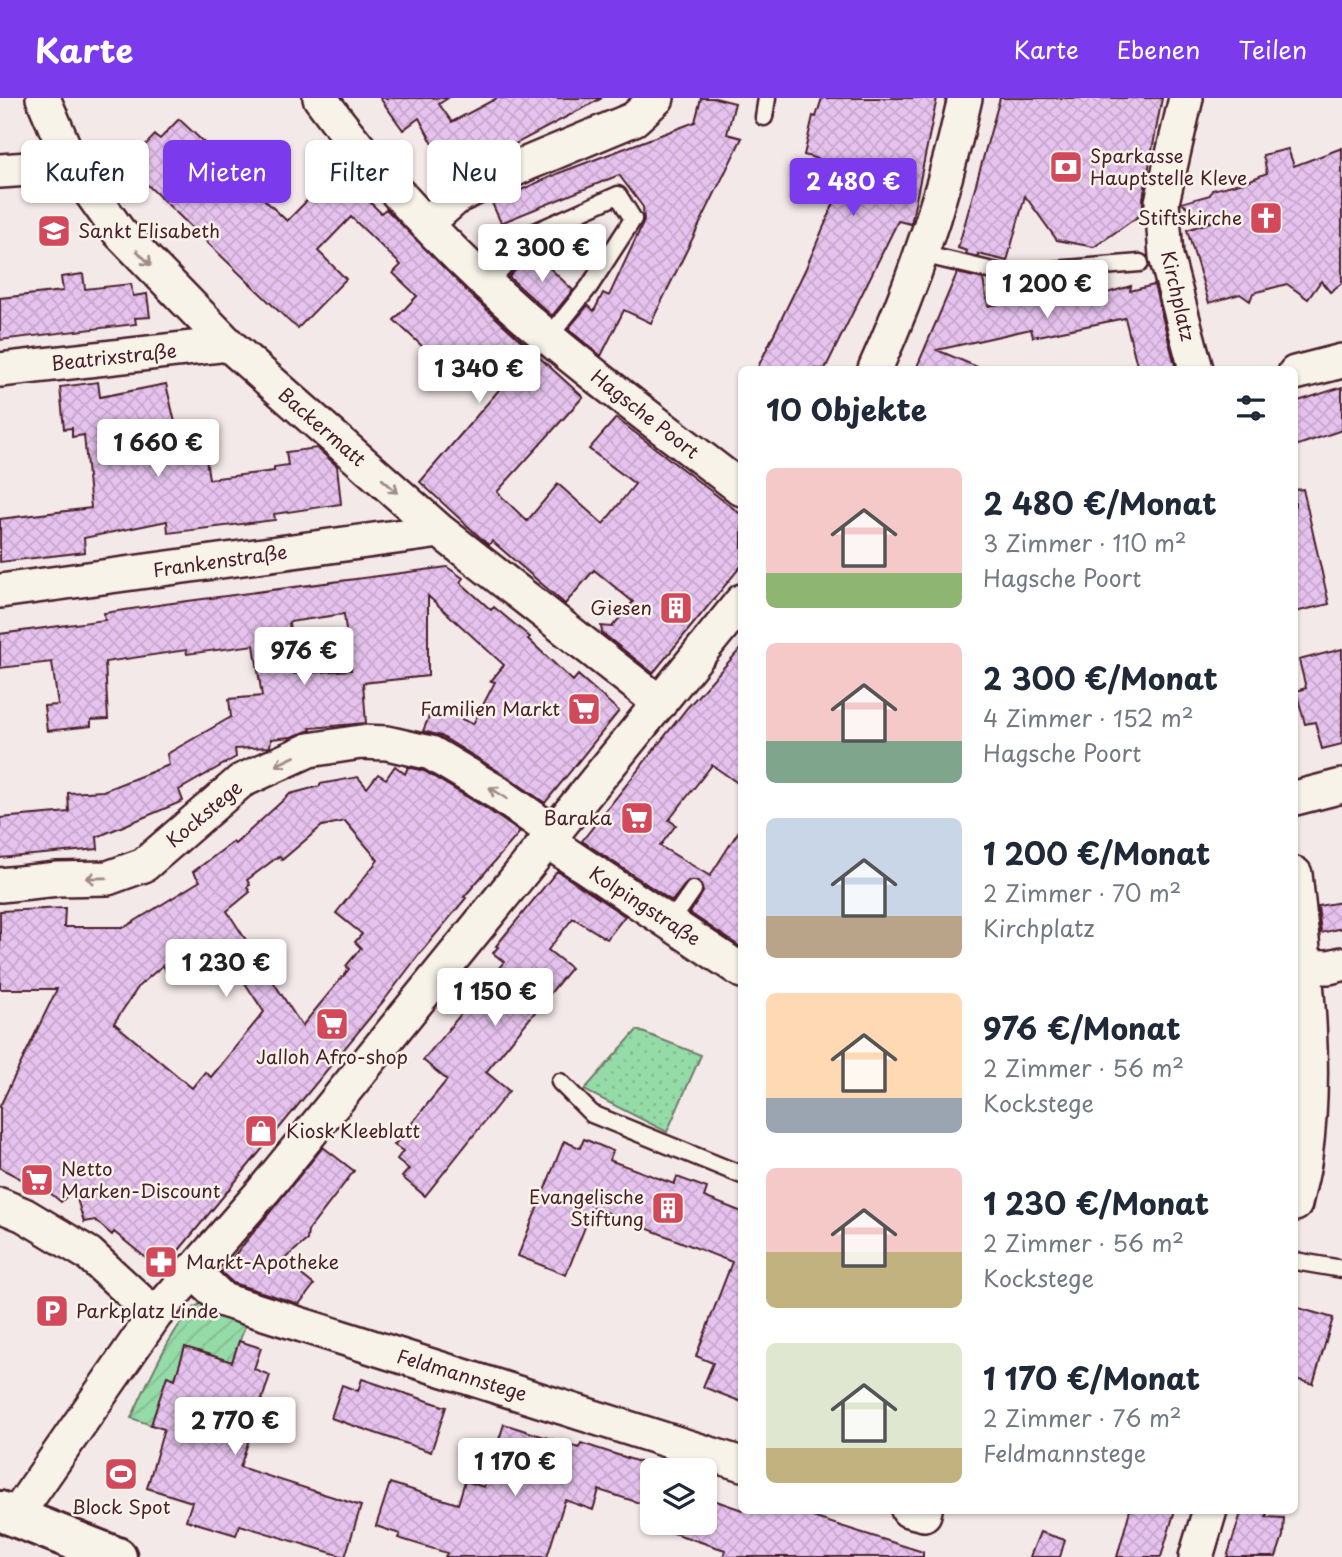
<!DOCTYPE html>
<html lang="de">
<head>
<meta charset="utf-8">
<style>
	:root { --surface:#fff; --page:#f6f6f7; --text:#1f2937; --muted:#747a83; --accent:#7c3aed }
	body { margin:0; font-family:"Playpen Sans",sans-serif; background:var(--page); color:var(--text); height:100vh; display:flex; flex-direction:column; font-size:26px; white-space:nowrap }
	* { box-sizing:border-box; margin:0 }
	p { font-size:23px; color:var(--muted) }
	.icon { flex:none; width:38px; height:38px; fill:none; stroke:currentColor; stroke-width:2; stroke-linecap:round; stroke-linejoin:round }
	.map { position:relative; flex:1; overflow:hidden }
	.details { position:absolute; left:738px; top:268px; width:560px; height:1148px; display:flex; flex-direction:column; background:var(--surface); border-radius:10px; box-shadow:0 2px 5px #0004 }
	.details>* { flex:none }
	.banner { position:absolute; left:21px; top:42px; width:612px; height:63px; display:flex; gap:14px }
	.tools { position:absolute; left:640px; top:1360px; display:grid; gap:14px }
	.tools a { display:grid; place-items:center; width:77px; height:77px; border-radius:10px; background:var(--surface); box-shadow:0 2px 5px #0004; font-size:35px }
	.price { position:absolute; translate:-50% -60px; padding:0 16px; border-radius:7px; background:#fff; color:#222; font-size:23px; line-height:46px; filter:drop-shadow(0 2px 4px #0008) }
	.price::after { content:''; position:absolute; left:50%; top:42px; width:21px; height:16px; margin-left:-10px; background:inherit; clip-path:polygon(0 0,100% 0,50% 100%) }
	.price.active { background:var(--accent); color:#fff }
	ul { padding:0; list-style:none }
	li { display:flex; align-items:center; gap:21px; height:175px; padding:0 28px }
	li span { display:grid; place-items:center; flex:none; width:196px; height:140px; border-radius:10px; color:#555 }
	li>.icon { margin-inline-start:auto }
	span .icon { width:84px; height:84px; fill:#fffc; stroke-width:1 }
	li b { font-size:30px }
	h2 { display:flex; justify-content:space-between; align-items:center; height:84px; padding:0 28px; font-size:30px }
	.chip { padding:0 24px; border-radius:10px; background:var(--surface); box-shadow:0 2px 5px #0004; font-size:24px; line-height:63px }
	.chip.active { background:var(--accent); color:#fff }
	header { display:flex; align-items:center; gap:42px; box-sizing:border-box; height:98px; padding:0 35px; background:var(--accent); color:#fff }
	header strong { font-size:33px }
	nav { display:flex; gap:38px; margin-inline-start:auto; font-size:24px }
	.map>svg:first-child { display:block }
</style>
</head>
<body>
<header>
<strong>Karte</strong>
<nav><a>Karte</a><a>Ebenen</a><a>Teilen</a></nav>
</header>
<div class="map">
<svg width="1342" height="1459" viewBox="0 0 1342 1459">
	<defs>
		<pattern id="grass-dots" width="8" height="8" patternUnits="userSpaceOnUse" patternTransform="scale(1.75)"><rect width="8" height="8" fill="#95dba7"/><path d="M2 2h.1M6 6h.1" fill="none" stroke="#82bc90" stroke-width="1.8" stroke-linecap="round"/></pattern>
		<pattern id="garden-furrows" width="10" height="10" patternUnits="userSpaceOnUse" patternTransform="scale(1.75)"><rect width="10" height="10" fill="#95dba7"/><path d="M-1 1l2-2M0 10L10 0M9 11l2-2" fill="none" stroke="#82bc90"/></pattern>
		<pattern id="building-cross-hatch" width="8" height="8" patternUnits="userSpaceOnUse" patternTransform="scale(1.75)"><rect width="8" height="8" fill="#e6c3ee"/><path d="M0 0l8 8M0 8l8-8" fill="none" stroke="#c7a7cc"/></pattern>
	</defs>
	<rect width="100%" height="100%" fill="#f4e9e9"/>
	<filter id="ink" filterUnits="userSpaceOnUse"><feTurbulence type="fractalNoise" baseFrequency=".0143" numOctaves="2"/><feDisplacementMap in="SourceGraphic" scale="14" xChannelSelector="R" yChannelSelector="G"/><feConvolveMatrix kernelMatrix="1 2 1 2 8 2 1 2 1" color-interpolation-filters="sRGB"/></filter>
	<g filter="url(#ink)">
		<path fill="url(#grass-dots)" stroke="#707d69" stroke-width="2" d="M637,932L701,957L667,1034L584,992Z"/>
		<path fill="url(#garden-furrows)" stroke="#707d69" stroke-width="2" d="M203,1205L248,1220L232,1264L185,1249L175,1281L167,1278L151,1327L131,1320C143,1296 178,1211 203,1205Z"/>
		<path fill="url(#building-cross-hatch)" stroke="#4a1f2b" stroke-width="2" fill-rule="evenodd" d="M380,0H448L439,6L452,24L497,0H602L451,80L419,20L403,32Z
			M701,0H715L735,5L727,36L742,40L651,225L624,212L601,258L568,231L588,207L594,213L603,195L609,198L644,123L643,109L619,77L501,125L492,105L559,75L695,24Z
			M822,0H937L911,126L898,123L825,271H757L806,170L849,70L804,57L813,18L816,19Z
			M1000,0H1162L1143,100V115L1094,149L1057,142L1025,98L1007,163L978,156L979,159L966,156L967,153L958,150Z
			M179,21L287,123L337,72L381,115L386,111L474,200L583,299L497,394L527,423L558,386L603,426L635,386L589,351L616,320L742,417V467L653,575L602,535L601,528L612,529L633,504L594,472L565,506L492,443L489,447L485,444L420,384L504,286L470,254L451,275L394,222L417,198L393,175L401,167L351,119L318,153L346,181L298,230L291,225L133,73L134,72L128,65L155,37L160,41Z
			M1342,50V185L1330,194L1321,183L1308,201L1287,186L1253,195L1250,203L1240,196L1209,205L1187,132L1211,124L1181,105L1210,97L1212,92L1248,83L1267,75L1263,57L1288,51L1294,68Z
			M533,154L573,192L552,218L509,179Z
			M957,175L983,181L988,208L1105,184L1107,195L1131,188L1130,193L1154,187L1176,271H1138L1125,220L1033,239L1031,231L937,252L982,271H916Z
			M83,176L85,191L131,186L133,198L147,196L150,219L135,220L136,226L0,242V200L63,193L61,179Z
			M98,284L100,299L166,286L184,363L206,361L209,381L274,373V369L288,367L286,354L317,350L337,368L341,406L274,416L275,422L168,435L167,423L84,440L85,454L0,464V421L91,410L84,337L72,339V330L64,331L60,289Z
			M1342,289V332L1295,348V304Z
			M1303,391L1329,506L1295,514V392Z
			M447,469L463,480L460,484L491,512L494,509L530,539L528,541L573,583L578,577L619,613L545,705L508,679L441,638L423,633L433,609L473,626L495,584L491,583L504,567L428,498V578L363,585L366,625L310,630L311,632L291,639L271,641L270,649L235,651L236,659L179,692L183,703L97,739L98,751L0,760V720L69,714L68,695L103,693L169,667L167,656L231,619L229,601L262,598L254,547L187,556L186,552L105,564L108,621L91,622V628L47,633L44,608L58,607L52,564L0,570V536L105,522L104,515L165,506ZM344,516L351,572L294,576L289,524Z
			M742,549V688L712,667L669,722L676,727L660,748L710,778L742,728V850L690,815L703,794L698,783H688L672,803L582,743L687,610Z
			M1342,551V646L1322,651L1315,624L1305,626L1296,593L1306,590L1299,562Z
			M395,668L405,676L408,669L424,673L487,711L520,734L464,799L466,800L421,854L386,900L162,1173L114,1134L112,1137L95,1122L84,1124L74,1091L61,1104L44,1090L35,1091L27,1084L0,1070V1008L57,891H0V813L65,810L64,829H125L200,783L193,774L233,744L235,746L290,696L320,688V686L358,679L367,690L378,676L386,681ZM345,723L378,762L336,815L362,836L355,844L361,850L346,868L349,871L302,928L227,813L250,794L247,789L250,787L247,782L279,758L282,762L322,728ZM218,844L264,914L211,979L205,974L192,990L114,925L139,888L163,867L167,875Z
			M557,773L625,818L607,841L573,820L548,852L571,870L486,974L509,993L425,1098L402,1079L409,1071L397,1061L403,1053L394,1047L447,982L423,962L504,864L493,855L498,849L496,848Z
			M1342,804V830L1321,835L1318,808Z
			M584,1041L613,1053L609,1062L674,1086L677,1079L707,1090L704,1099L742,1114V1304L703,1289L713,1265L696,1258L732,1164L593,1109L566,1177L518,1158L564,1043L580,1050Z
			M323,1049L354,1073L308,1133L307,1142L283,1162L314,1187L299,1206L233,1185L221,1174Z
			M1295,1209L1333,1220L1313,1286L1295,1281Z
			M239,1243L261,1250L254,1271L270,1277L240,1369L361,1408L345,1459L240,1427L236,1437L186,1422L192,1404L147,1390L164,1331L151,1327L167,1278L175,1281L185,1249L232,1264Z
			M362,1281L446,1309L431,1354L331,1320L342,1287L358,1293Z
			M504,1326L579,1350L581,1345L658,1370V1372H653V1387L646,1407L599,1392L593,1412L565,1402L547,1459H445L447,1455L398,1440L400,1436L376,1428L390,1385L458,1406L465,1383L484,1389Z
			M705,1399L742,1412H805L803,1416L923,1454V1459H723L725,1452L655,1429L656,1424H705Z
			M1130,1412H1175L1161,1459H1117Z
			M1242,1412H1268L1266,1419L1284,1420L1283,1438L1276,1459H1227Z
			M1040,1434L1065,1442L1060,1459H1030Z"/>
		<g fill="none" stroke-linecap="round" stroke-linejoin="round">
			<defs>
				<path id="lane" d="M764,19L767,0
					M921,156L1006,176L1140,165
					M487,186L535,134L618,97L633,121L589,189L548,240
					M670,825L693,792
					M560,984L592,1016L742,1077
					M1295,1163L1342,1171"/>
				<path id="street" d="M43,0L72,68L119,134L228,246L440,433L660,605
					M320,0C386,89 464,170 550,241C612,293 678,341 742,391
					M1186,0L1162,104L1166,158L1196,271
					M0,73L72,68
					M426,126L458,98L526,66L634,21L657,0
					M875,271C914,185 945,93 965,0
					M0,272L228,246
					M1295,275L1342,263
					M0,493L440,433
					M1295,700L1342,688
					M547,743L742,873
					M1295,776C1305,870 1318,965 1305,1059C1303,1075 1298,1091 1295,1106
					M0,787L58,781L108,780L144,767L241,683L309,652L361,644L387,645L431,655L498,695L553,734
					M1295,868L1329,869L1342,866
					M0,1107L24,1117L89,1156L155,1217
					M192,1172L223,1202L742,1366
					M908,1412L924,1416L925,1412
					M15,1419L155,1217L264,1092L742,503
					M1196,1459L1210,1412"/>
				<path id="secondary" d="M0,1413L117,1459"/>
			</defs>
			<use href="#lane" stroke="#4a1f2b" stroke-width="21"/>
			<use href="#street" stroke="#4a1f2b" stroke-width="38"/>
			<use href="#secondary" stroke="#4a1f2b" stroke-width="44"/>
			<use href="#lane" stroke="#f7f3e8" stroke-width="16"/>
			<use href="#street" stroke="#f7f3e8" stroke-width="33"/>
			<use href="#secondary" stroke="#f7f3e8" stroke-width="38"/>
		</g>
		<defs><path id="oneway-shaft" d="M-6 0H5M1.5-3L5.5 0L1.5 3" fill="none" stroke-width="1.6" stroke-linecap="round" stroke-linejoin="round" transform="scale(1.75)"/></defs>
		<g stroke="#a0898a">
			<use href="#oneway-shaft" transform="translate(144 160) rotate(46)"/>
			<use href="#oneway-shaft" transform="translate(390 388) rotate(41)"/>
			<use href="#oneway-shaft" transform="translate(285 663) rotate(155)"/>
			<use href="#oneway-shaft" transform="translate(498 695) rotate(-147)"/>
			<use href="#oneway-shaft" transform="translate(96 780) rotate(179)"/>
		</g>
	</g>
	<defs>
		<symbol id="bank-square" viewBox="-11 -11 22 22"><rect x="-9" y="-9" width="18" height="18" rx="4" fill="#d1495b" stroke="#f7f3e8"/><path d="M-6-4H6V4H-6ZM0-2.3a2.3 2.3 0 1 0 0 4.6a2.3 2.3 0 1 0 0-4.6Z" fill="#fff"/></symbol>
		<symbol id="church-square" viewBox="-11 -11 22 22"><rect x="-9" y="-9" width="18" height="18" rx="4" fill="#d1495b" stroke="#f7f3e8"/><path d="M-1.2-6h2.4v3.5h3.3v2.4h-3.3V6h-2.4V-.1h-3.3v-2.4h3.3Z" fill="#fff"/></symbol>
		<symbol id="school-square" viewBox="-11 -11 22 22"><rect x="-9" y="-9" width="18" height="18" rx="4" fill="#d1495b" stroke="#f7f3e8"/><path d="M0-5L7-2L0 1L-7-2ZM-4 1L0 2.5L4 1V4Q0 6-4 4Z" fill="#fff"/></symbol>
		<symbol id="building-square" viewBox="-11 -11 22 22"><rect x="-9" y="-9" width="18" height="18" rx="4" fill="#d1495b" stroke="#f7f3e8"/><path d="M-4-6H4V6H1V3H-1V6H-4ZM-2.5-4.3h1.7v1.8h-1.7ZM.8-4.3h1.7v1.8H.8ZM-2.5-1h1.7V.8h-1.7ZM.8-1h1.7V.8H.8Z" fill="#fff"/></symbol>
		<symbol id="supermarket-square" viewBox="-11 -11 22 22"><rect x="-9" y="-9" width="18" height="18" rx="4" fill="#d1495b" stroke="#f7f3e8"/><path d="M-6-5.5h2.5l.6 2H6L4.5 2H-2.5L-4.4-4H-6ZM-1.5 3.2a1.3 1.3 0 1 0 .1 0ZM3 3.2a1.3 1.3 0 1 0 .1 0Z" fill="#fff"/></symbol>
		<symbol id="shop-square" viewBox="-11 -11 22 22"><rect x="-9" y="-9" width="18" height="18" rx="4" fill="#d1495b" stroke="#f7f3e8"/><path d="M-5-2.5h2.3a2.7 3.5 0 0 1 5.4 0H5L5.5 6h-11ZM-1.5-2.5h3a1.5 2.3 0 0 0-3 0Z" fill="#fff"/></symbol>
		<symbol id="pharmacy-square" viewBox="-11 -11 22 22"><rect x="-9" y="-9" width="18" height="18" rx="4" fill="#d1495b" stroke="#f7f3e8"/><path d="M-2-6h4v4h4v4h-4v4h-4v-4h-4v-4h4Z" fill="#fff"/></symbol>
		<symbol id="parking-square" viewBox="-11 -11 22 22"><rect x="-9" y="-9" width="18" height="18" rx="4" fill="#d1495b" stroke="#f7f3e8"/><path d="M-3.5-5.5H1a3.5 3.5 0 0 1 0 7H-1V5.5H-3.5ZM-1-3.4V-.6H.8a1.4 1.4 0 0 0 0-2.8Z" fill="#fff"/></symbol>
		<symbol id="stadium-square" viewBox="-11 -11 22 22"><rect x="-9" y="-9" width="18" height="18" rx="4" fill="#d1495b" stroke="#f7f3e8"/><path d="M0-5a6.5 5 0 1 0 0 10a6.5 5 0 1 0 0-10ZM-3.5-1.8h7v3.6h-7Z" fill="#fff"/></symbol>
	</defs>
	<g fill-rule="evenodd">
		<use href="#bank-square" x="1047" y="50" width="38" height="38"/>
		<use href="#church-square" x="1247" y="101" width="38" height="38"/>
		<use href="#school-square" x="35" y="114" width="38" height="38"/>
		<use href="#building-square" x="657" y="491" width="38" height="38"/>
		<use href="#supermarket-square" x="565" y="592" width="38" height="38"/>
		<use href="#supermarket-square" x="618" y="701" width="38" height="38"/>
		<use href="#supermarket-square" x="313" y="907" width="38" height="38"/>
		<use href="#shop-square" x="242" y="1014" width="38" height="38"/>
		<use href="#supermarket-square" x="18" y="1063" width="38" height="38"/>
		<use href="#building-square" x="649" y="1091" width="38" height="38"/>
		<use href="#pharmacy-square" x="142" y="1145" width="38" height="38"/>
		<use href="#parking-square" x="33" y="1194" width="38" height="38"/>
		<use href="#stadium-square" x="102" y="1357" width="38" height="38"/>
	</g>
	<g text-anchor="middle" stroke-width="5" stroke-linejoin="round" paint-order="stroke">
		<g font-size="19" fill="#4a1f2b" stroke="#f7f3e8" text-anchor="start">
			<text x="1090" y="65">Sparkasse<tspan x="1090" dy="22">Hauptstelle Kleve</tspan></text>
			<text x="1242" y="127" text-anchor="end">Stiftskirche</text>
			<text x="78" y="140">Sankt Elisabeth</text>
			<text x="652" y="517" text-anchor="end">Giesen</text>
			<text x="560" y="618" text-anchor="end">Familien Markt</text>
			<text x="612" y="727" text-anchor="end">Baraka</text>
			<text x="332" y="966" text-anchor="middle">Jalloh Afro-shop</text>
			<text x="286" y="1040">Kiosk Kleeblatt</text>
			<text x="61" y="1078">Netto<tspan x="61" dy="22">Marken-Discount</tspan></text>
			<text x="644" y="1106" text-anchor="end">Evangelische<tspan x="644" dy="22">Stiftung</tspan></text>
			<text x="186" y="1171">Markt-Apotheke</text>
			<text x="76" y="1220">Parkplatz Linde</text>
			<text x="121" y="1416" text-anchor="middle">Block Spot</text>
		</g>
		<g font-size="19" fill="#4a1f2b" stroke="#f7f3e8">
			<text transform="translate(1178 198) rotate(77)" y="7">Kirchplatz</text>
			<text transform="translate(114 259) rotate(-6)" y="7">Beatrixstraße</text>
			<text transform="translate(645 316) rotate(38)" y="7">Hagsche Poort</text>
			<text transform="translate(322 329) rotate(41)" y="7">Backermatt</text>
			<text transform="translate(220 463) rotate(-8)" y="7">Frankenstraße</text>
			<text transform="translate(204 716) rotate(-40)" y="7">Kockstege</text>
			<text transform="translate(645 808) rotate(33)" y="7">Kolpingstraße</text>
			<text transform="translate(462 1277) rotate(17)" y="7">Feldmannstege</text>
		</g>
	</g>
</svg>
<div class="tools">
<a><svg class="icon" aria-label="layers" viewBox="0 0 24 24"><path d="M12 4l9 5-9 5-9-5zM3 14l9 5 9-5"/></svg></a>
</div>
<b class="price active" style="left:853px;top:120px">2 480 €</b>
<b class="price" style="left:542px;top:186px">2 300 €</b>
<b class="price" style="left:1047px;top:222px">1 200 €</b>
<b class="price" style="left:479px;top:307px">1 340 €</b>
<b class="price" style="left:158px;top:381px">1 660 €</b>
<b class="price" style="left:304px;top:589px">976 €</b>
<b class="price" style="left:226px;top:901px">1 230 €</b>
<b class="price" style="left:495px;top:930px">1 150 €</b>
<b class="price" style="left:235px;top:1359px">2 770 €</b>
<b class="price" style="left:515px;top:1400px">1 170 €</b>
<div class="banner">
<a class="chip">Kaufen</a>
<a class="chip active">Mieten</a>
<a class="chip">Filter</a>
<a class="chip">Neu</a>
</div>
<section class="details">
<h2>10 Objekte<svg class="icon" aria-label="filters" viewBox="0 0 24 24"><path d="M4 7h16M4 17h16"/><circle cx="9" cy="7" r="2"/><circle cx="15" cy="17" r="2"/></svg></h2>
<ul>
<li><span style="background:linear-gradient(#f6c9c9 75%,#8fb573 0)"><svg class="icon" aria-label="home" viewBox="0 0 24 24"><path d="M3 11l9-7 9 7M6 9v11h12V9"/></svg></span><div><b>2 480 €/Monat</b><p>3 Zimmer · 110 m²</p><p>Hagsche Poort</p></div></li>
<li><span style="background:linear-gradient(#f6c9c9 70%,#7fa58c 0)"><svg class="icon" aria-label="home" viewBox="0 0 24 24"><path d="M3 11l9-7 9 7M6 9v11h12V9"/></svg></span><div><b>2 300 €/Monat</b><p>4 Zimmer · 152 m²</p><p>Hagsche Poort</p></div></li>
<li><span style="background:linear-gradient(#c9d6e8 70%,#b9a48a 0)"><svg class="icon" aria-label="home" viewBox="0 0 24 24"><path d="M3 11l9-7 9 7M6 9v11h12V9"/></svg></span><div><b>1 200 €/Monat</b><p>2 Zimmer · 70 m²</p><p>Kirchplatz</p></div></li>
<li><span style="background:linear-gradient(#ffd9b3 75%,#9aa5b1 0)"><svg class="icon" aria-label="home" viewBox="0 0 24 24"><path d="M3 11l9-7 9 7M6 9v11h12V9"/></svg></span><div><b>976 €/Monat</b><p>2 Zimmer · 56 m²</p><p>Kockstege</p></div></li>
<li><span style="background:linear-gradient(#f6c9c9 60%,#c2b280 0)"><svg class="icon" aria-label="home" viewBox="0 0 24 24"><path d="M3 11l9-7 9 7M6 9v11h12V9"/></svg></span><div><b>1 230 €/Monat</b><p>2 Zimmer · 56 m²</p><p>Kockstege</p></div></li>
<li><span style="background:linear-gradient(#dfe7d0 75%,#c2b280 0)"><svg class="icon" aria-label="home" viewBox="0 0 24 24"><path d="M3 11l9-7 9 7M6 9v11h12V9"/></svg></span><div><b>1 170 €/Monat</b><p>2 Zimmer · 76 m²</p><p>Feldmannstege</p></div></li>
</ul>
</section>
</div>
</body>
</html>
